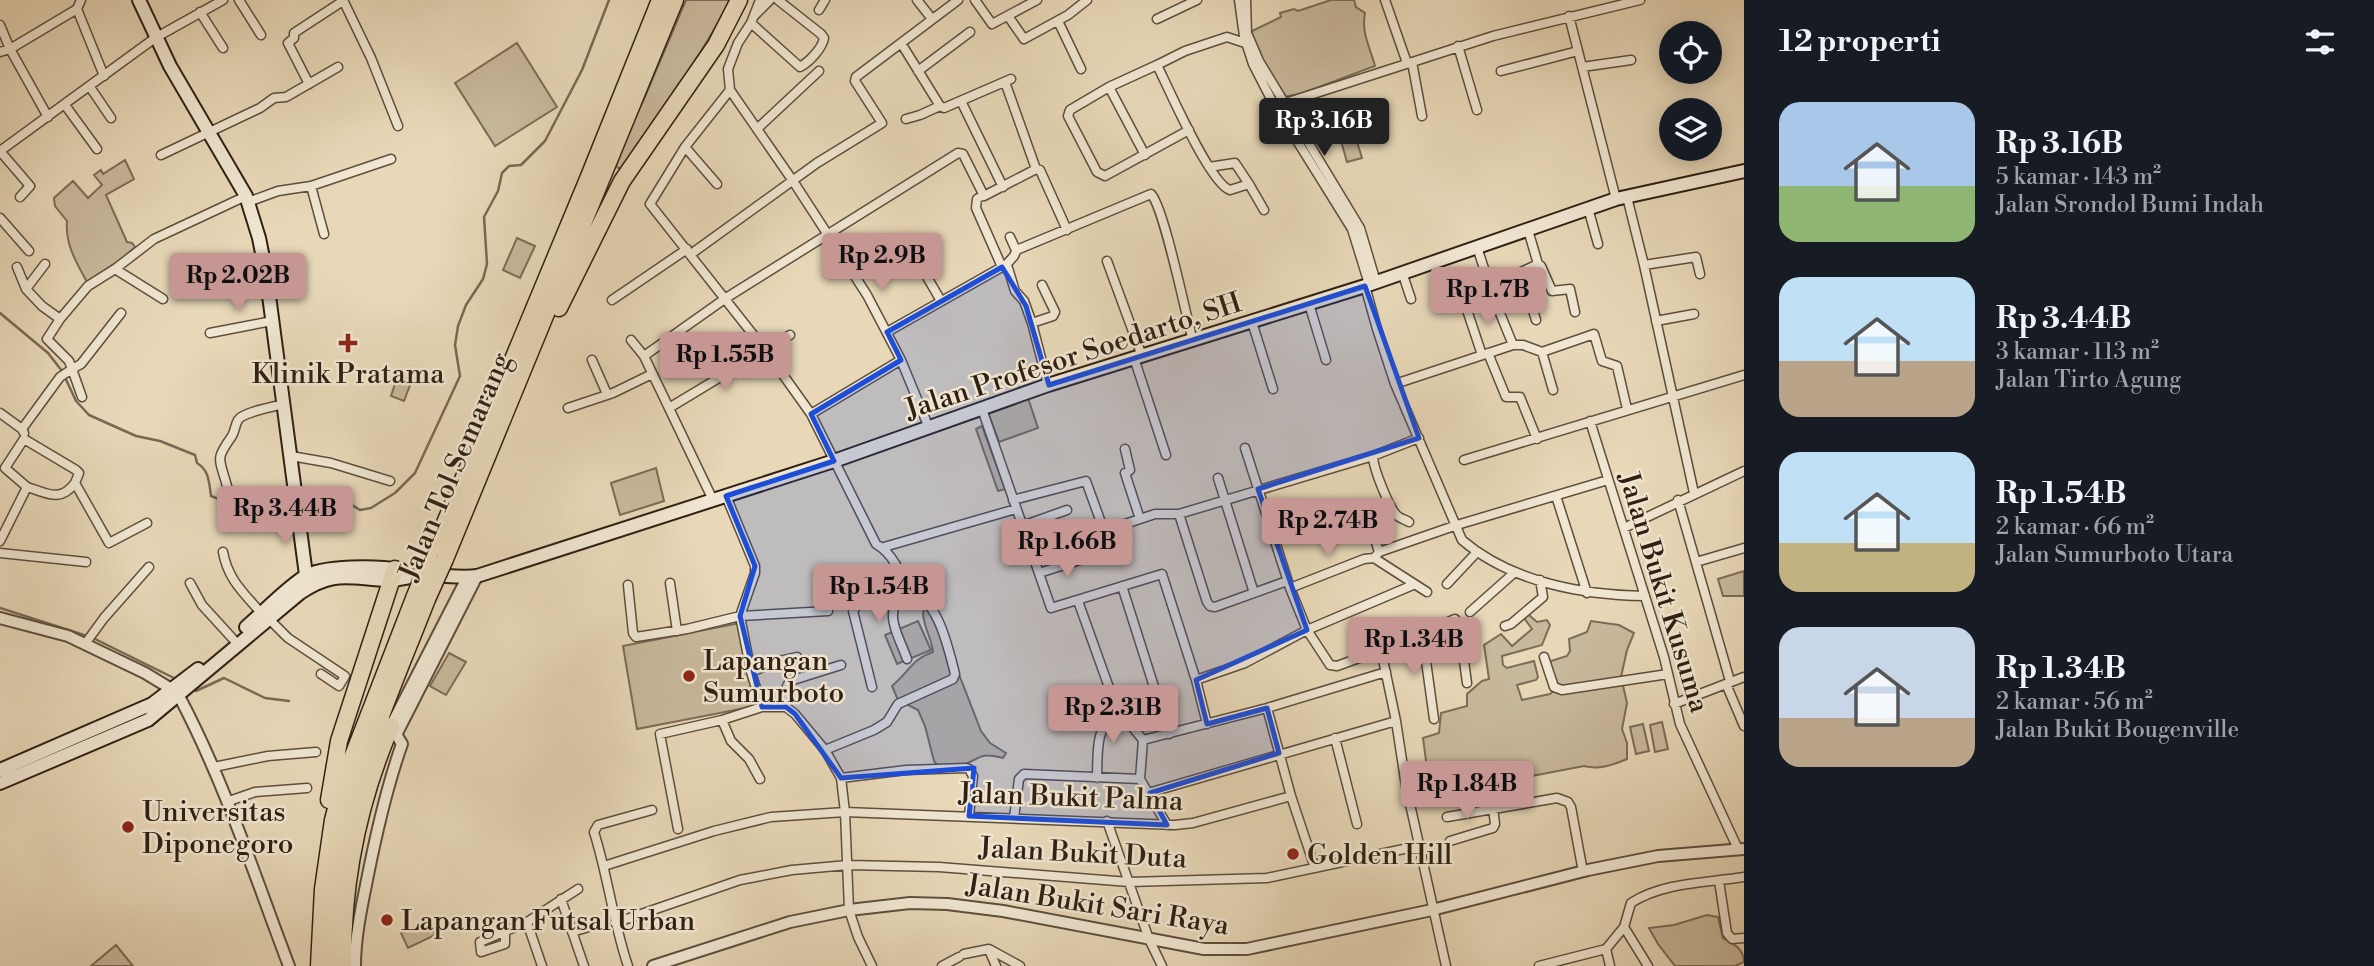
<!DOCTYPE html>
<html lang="id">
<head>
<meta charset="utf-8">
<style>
	:root { --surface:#171b24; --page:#20242c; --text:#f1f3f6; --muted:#9ea1a6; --accent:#c59692 }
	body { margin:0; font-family:"Libre Bodoni",serif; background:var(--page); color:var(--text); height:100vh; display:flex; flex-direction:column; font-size:26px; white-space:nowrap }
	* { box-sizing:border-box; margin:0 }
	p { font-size:23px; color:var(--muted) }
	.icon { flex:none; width:38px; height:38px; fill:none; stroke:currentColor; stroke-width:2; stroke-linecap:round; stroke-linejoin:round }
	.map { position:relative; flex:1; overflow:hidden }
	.side { display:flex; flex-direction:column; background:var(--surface); width:630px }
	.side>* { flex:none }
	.buttons { position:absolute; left:1659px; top:21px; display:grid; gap:14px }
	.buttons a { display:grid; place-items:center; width:63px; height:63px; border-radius:50%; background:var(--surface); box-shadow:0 4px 18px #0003; font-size:35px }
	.price { position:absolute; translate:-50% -60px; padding:0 16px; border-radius:7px; background:var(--accent); color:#111; font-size:23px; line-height:46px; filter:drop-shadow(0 2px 4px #0008) }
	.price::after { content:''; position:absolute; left:50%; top:42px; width:21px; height:16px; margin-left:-10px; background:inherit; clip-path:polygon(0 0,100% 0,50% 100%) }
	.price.selected { background:#222; color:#fff }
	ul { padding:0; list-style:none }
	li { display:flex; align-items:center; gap:21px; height:175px; padding:0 35px }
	li span { display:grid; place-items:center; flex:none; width:196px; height:140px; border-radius:21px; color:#555 }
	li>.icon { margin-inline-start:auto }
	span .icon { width:84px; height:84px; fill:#fffc; stroke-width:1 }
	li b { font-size:30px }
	h2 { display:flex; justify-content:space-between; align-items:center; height:84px; padding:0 35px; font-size:30px }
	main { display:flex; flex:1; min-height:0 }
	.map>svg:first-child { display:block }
</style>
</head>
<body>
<main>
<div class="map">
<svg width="1744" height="966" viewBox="0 0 1744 966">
	<rect width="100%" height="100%" fill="#e8d8b8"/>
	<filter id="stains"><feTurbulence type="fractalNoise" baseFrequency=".00286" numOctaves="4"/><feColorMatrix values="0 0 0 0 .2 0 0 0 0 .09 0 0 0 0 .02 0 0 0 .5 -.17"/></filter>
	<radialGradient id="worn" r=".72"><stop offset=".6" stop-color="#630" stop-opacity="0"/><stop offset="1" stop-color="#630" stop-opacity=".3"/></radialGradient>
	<path fill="#c9b99c" stroke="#7c6c58" stroke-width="2" d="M686,0H730C702,55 665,106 630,157L621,168H618L615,164L619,151L644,99Z
		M1331,0H1354L1356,7L1365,13C1361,33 1370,47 1375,66L1300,94L1284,97L1277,89L1250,36L1252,31L1281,17L1280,13L1294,9L1298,11Z
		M517,43L557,107L495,146L455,83Z
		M1353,129L1362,158L1347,162L1339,134Z
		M125,160L134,179L106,195L127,242L132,243L135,247L123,258L87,282C76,262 65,244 67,221L55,206L54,198L73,181L88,198L102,185L94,175L101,170L103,174Z
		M517,238L535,246L520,278L503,270Z
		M398,375L412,380L404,401L391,396Z
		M1028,398L1038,428L999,442L988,412Z
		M982,426L1005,489L998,491L976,429Z
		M656,468L664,501L620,515L611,483Z
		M1744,571V596H1723L1718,579Z
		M927,602L946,641L981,731L990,743L1006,753L1003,758C979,753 984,756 963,765C957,768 947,767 939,767L934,761L925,726L918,710L898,700L892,686C910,671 911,660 933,652C932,636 916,616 927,602Z
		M1529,615L1537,622L1547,620L1550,625L1542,645L1502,656L1503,665L1507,668L1534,661L1538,677L1536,680L1517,685L1522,700L1550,694L1557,688L1548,662L1567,656L1570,651L1569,639L1587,632L1591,621L1619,625L1634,633L1627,650L1621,677L1627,703L1622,729L1627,743V759C1613,765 1599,770 1584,766L1434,795L1430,791L1423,738L1439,733L1441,713L1467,706V694L1482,681L1489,679L1484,645L1501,634L1512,646L1532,629L1524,618Z
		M918,621L931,650L897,664L885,635Z
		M740,623L756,706L637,729L623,646Z
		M449,653L466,662L446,695L430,686Z
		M1662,722L1668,749L1655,752L1650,725Z
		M1643,724L1649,751L1636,754L1630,727Z
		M1707,915L1718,917L1723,938C1734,944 1744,949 1744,962L1735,966H1675L1658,944L1649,928L1674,925Z
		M429,921L435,935L408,948L401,933Z
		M116,945L133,966H91Z"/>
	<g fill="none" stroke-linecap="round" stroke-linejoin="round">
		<path stroke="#796955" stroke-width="2.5" d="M0,313L48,353L62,371L76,401L89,415L136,436L160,441L195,455L197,463C209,470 209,482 211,496C216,498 222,501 228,502C244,504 262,498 273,512L292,511
			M302,502L312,491L320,490L331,492L360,510L371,508L395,493L415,473L460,376L455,345L458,326L466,305L483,279L487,264L484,217L498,191L502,173L509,166L521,165L545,141L582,70L609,0
			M0,608L87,636
			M93,638L178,680
			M194,688L196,691L224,678L265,698L289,701"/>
		<defs>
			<path id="minor" d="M239,0L261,35
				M343,0L371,58L398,126
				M778,0L821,34L824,38C822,49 809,62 800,67L751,23L738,43L728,69L730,90L793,181L867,295L901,360L929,428
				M917,0L932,19
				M975,0L992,24L1037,0
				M1239,0L1244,36L1253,64L1271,99L1352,229L1369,284
				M1246,0L1247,33L1259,61L1360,228L1376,282
				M1385,0L1407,63
				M77,9L104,76
				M819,10L825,0
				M200,12L223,48
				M755,15L770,0
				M1008,16L1024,39L1068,15L1087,0
				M1569,16L1616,199
				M1157,19L1197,0
				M1058,21L1081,69
				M751,23L760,0
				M0,25L10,49L48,117
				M901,43L940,106
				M1458,46L1477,110
				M0,52L10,49L77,9L81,0
				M1412,62L1422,116
				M1157,65L1109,87L1070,110L1068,116L1097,172L1105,176L1189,130
				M1582,67L1631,60
				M918,71L970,32
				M1501,71L1578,51
				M1005,82L1036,169
				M309,84L288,43L294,38V33L343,1
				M90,87L111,118
				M1109,87L1145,155
				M730,90L685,147L650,204L766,351L811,414L876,544C890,552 906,574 900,591C873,588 869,588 853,611L872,687
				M961,101L1003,187
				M65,105L97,149
				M1276,106L1493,36L1640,0
				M906,119L920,115L940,106L944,108L1011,79
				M758,128L819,71
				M685,147L717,184
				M0,151L155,38L223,0
				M0,151L30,186L20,197
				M161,155L260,108L274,98L286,97L338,67
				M1209,167L1235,163L1249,184L1230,190C1210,184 1168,87 1157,65L1185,51L1227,37L1245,43
				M1249,184L1264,210
				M311,186L324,234
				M983,195L977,199L976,208L1002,267L1008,268L1015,291L1024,301L1032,323L1053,316L1055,312L1042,285
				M1627,197L1644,265L1694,493
				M248,202L278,191L311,186L391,159
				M1588,208L1598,244
				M0,218L29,251
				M1528,230L1538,264L1521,272L1536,320
				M1010,237L1015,248L1019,249L1151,194C1164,207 1186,316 1193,341
				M1477,247L1493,296L1513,345
				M691,254L817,163L882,123L855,81L856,77L958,0
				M1107,261L1142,356
				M45,264L26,289L42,306L60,319
				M1538,264L1541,266L1552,291L1570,289L1575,312
				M920,265L941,301
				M1644,265L1696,257L1700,274
				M1005,266L1014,256L1017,249
				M17,267L26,289
				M115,269L163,299
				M1402,272L1411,299
				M1365,286L1377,329L1395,384L1462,540C1511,582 1582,595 1645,596
				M612,300L687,249
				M1309,304L1326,360
				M1466,307L1482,355
				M1656,321L1694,314
				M1252,322L1273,389
				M1032,323L1048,385
				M887,332L1002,267
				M210,333L272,321
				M631,340L644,356
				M1542,352L1553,390
				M1488,353L1506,397H1520L1537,439
				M1134,358L1166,455
				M592,360L607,394
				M1395,384L1513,345H1523L1542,352L1594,334L1602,361L1617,366L1627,409
				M82,397L72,369L81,364L121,313
				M568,408L613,393L652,374
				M669,408L790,335
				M982,409L1051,608L1162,574L1196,680L1207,724
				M0,413L22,429L24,433
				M811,414L901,360
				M1590,421L1664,657L1680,724L1738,849
				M22,429L60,377L72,369L69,361L47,339L60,319L88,286L115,269L154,239L246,196
				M24,439L76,470L79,473L75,483
				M1245,448L1290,588L1307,630L1330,665L1337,666L1381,650
				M1125,449L1130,470L1125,473L1140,519
				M291,456L331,463L390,481
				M1373,456C1373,467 1390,512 1399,517C1402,519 1406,520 1409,522
				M1464,460L1744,375
				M1218,478L1254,593
				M227,486C219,457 215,460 232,436C235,431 235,425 238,420C243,412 273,407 284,404
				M27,487C47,493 60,503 75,483L109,543L147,523
				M726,496L755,566V573L740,616L751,672L762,707H786L795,714L825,750L841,778L845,812L849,910L858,937L872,966
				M1556,496L1587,593
				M713,500L644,356L726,298L958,153L963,154L984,196L1036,169L1040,170L1067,230
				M1013,500L1086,481L1103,528L1107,530L1155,514H1179L1373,456L1419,438
				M1678,500L1730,681
				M1365,508L1379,552L1376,556
				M1179,514L1207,602L1210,606L1215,607L1287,581
				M1022,526L1067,510
				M1624,528L1744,471
				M0,541L27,487L5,468L24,439
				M884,547L1016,509
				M223,552C228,580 244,593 262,614
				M1379,552L1457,525L1608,480
				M0,553L86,562
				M1696,562L1744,548
				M1039,573L1086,558
				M190,583L202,605L233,639
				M670,583L677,631
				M1447,584L1477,552
				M628,585L633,633L636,637L687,629L740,616L828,611
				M1122,586L1169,734
				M1290,588L1364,559L1374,558L1427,592
				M900,591C885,619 897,631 907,659
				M1078,601L1116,707L1143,740
				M1470,612L1515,572
				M269,619L288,638L345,676L339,686L321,674
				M1505,626L1511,624L1543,597L1540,580
				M1422,632L1434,719
				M85,644L104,618L149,567
				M1544,657L1554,687L1562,690L1668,674
				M751,672L779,661L797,657
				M1196,680L1245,663L1307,630L1413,585
				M1726,684L1744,726
				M1674,704L1744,677
				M786,707L787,686L790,681L841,665
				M1267,708L1291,796L1315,868
				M1335,738L1357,824
				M1143,740L1267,708L1386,672
				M1143,740L1140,779L1167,825
				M825,750L874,730L887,722L898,704L953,679L955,674C946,638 938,601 903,582
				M214,767L268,756L316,752
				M841,778L906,770L966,768L969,769L973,776L969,816
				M1097,778C1098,746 1095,734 1116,707
				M760,779L749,759L731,741L722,720L762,707
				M1148,793L1396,721
				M229,801L255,792L307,788
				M1447,817L1557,798L1568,802L1571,807L1583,872
				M1014,818L1019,779L1024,774L1140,779
				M1107,821L1149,939L1162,966
				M678,829L660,734L722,720
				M1450,841L1493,828L1495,824L1493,808
				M604,866L714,831L771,817L845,812L1175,825L1193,823L1291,796
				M1719,881L1727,933L1732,939L1744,938
				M561,899L584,966
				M527,922L542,966
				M615,923L740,880L792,870L848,865L939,867L1129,882L1267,878L1418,846
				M1624,927L1648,966
				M572,932L592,926
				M505,933V944L481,952L480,942L527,922L578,889
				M989,950L996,966
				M964,954L989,949L1020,966
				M628,966C613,922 608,876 594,832L598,825L652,810
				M942,966L959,957
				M1446,966L1406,786L1396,721L1381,650L1455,619L1459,624L1467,683
				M1539,966L1606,949
				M1610,966L1606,949L1624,927L1631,903C1663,882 1707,883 1744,877"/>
			<path id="tertiary" d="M0,618L68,636L145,673L173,690
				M179,696C225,783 254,874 289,966
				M397,733L477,576
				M355,966C355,936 362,905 368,875C377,830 387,786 402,744L391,726L467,578
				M653,966L790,922L849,910L910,903L947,904L1003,911L1204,949H1247L1432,910L1588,870L1658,856L1744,849"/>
			<path id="secondary" d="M139,0L170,66L246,196L259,238L266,273L306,575
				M246,627C265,611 283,591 304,577C323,565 378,566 401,570
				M0,770L152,704L198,669
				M0,783L148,720L300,593C335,569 351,579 389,580C399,580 408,577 416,576C436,573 457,579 477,576L834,461L1048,385L1365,286L1616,199L1744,171"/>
			<path id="motorway" d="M559,308L622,181L716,45L739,0
				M430,559L588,179L660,0
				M445,559L675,0
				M329,800L339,741L395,569
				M319,966L323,889L333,820L344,779L415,596
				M331,966C327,831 379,722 427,599
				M343,966C342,882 358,803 391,726"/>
		</defs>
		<use href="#minor" stroke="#5e4e3d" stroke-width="11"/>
		<use href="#tertiary" stroke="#5e4e3d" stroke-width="14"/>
		<use href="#secondary" stroke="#302014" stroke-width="16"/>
		<use href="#motorway" stroke="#302014" stroke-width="19"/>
		<use href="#minor" stroke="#f0e6d1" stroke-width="8"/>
		<use href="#tertiary" stroke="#f0e6d1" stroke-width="10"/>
		<use href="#secondary" stroke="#f0e6d1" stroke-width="12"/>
		<use href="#motorway" stroke="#e8d8b8" stroke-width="16"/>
		<defs>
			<path id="motorway-bridge" d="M415,596L430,559
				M427,599L445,559"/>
		</defs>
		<use href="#motorway-bridge" stroke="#302014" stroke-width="19" stroke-linecap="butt"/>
		<use href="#motorway-bridge" stroke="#e8d8b8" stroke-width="16"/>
	</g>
	<path fill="#1d4ed8" fill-opacity="0.2" stroke="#1d4ed8" stroke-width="5" stroke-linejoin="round" d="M1002,267L1026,306L1049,385L1365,286L1419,438L1258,489L1307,630L1196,680L1207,724L1267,708L1279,753L1150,793L1167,825L969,816L974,768L841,778L795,714L786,707H762L740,616L755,566L726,496L834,461L811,414L901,360L887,332Z"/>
	<g fill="#8f2418" stroke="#f0e6d1" stroke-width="2.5">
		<path d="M344.5 332.5h7v7h7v7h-7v7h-7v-7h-7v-7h7z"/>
		<circle cx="689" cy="676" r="7"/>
		<circle cx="128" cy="827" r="7"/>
		<circle cx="1293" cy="854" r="7"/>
		<circle cx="387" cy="920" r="7"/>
	</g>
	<g text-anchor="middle" stroke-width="5" stroke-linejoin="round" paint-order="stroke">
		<g font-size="28" fill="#302014" stroke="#f0e6d1">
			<text transform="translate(1073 355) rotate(-18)" y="10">Jalan Profesor Soedarto, SH</text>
			<text transform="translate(454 466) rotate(-67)" y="10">Jalan Tol Semarang</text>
			<text transform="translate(1665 592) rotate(73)" y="10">Jalan Bukit Kusuma</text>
			<text transform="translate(1071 796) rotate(2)" y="10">Jalan Bukit Palma</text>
			<text transform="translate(1083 852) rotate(3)" y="10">Jalan Bukit Duta</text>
			<text transform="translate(1098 904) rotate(9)" y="10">Jalan Bukit Sari Raya</text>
		</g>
		<g font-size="28" fill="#302014" stroke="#f0e6d1" text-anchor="start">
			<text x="348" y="383" text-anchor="middle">Klinik Pratama</text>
			<text x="703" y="670">Lapangan<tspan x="703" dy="32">Sumurboto</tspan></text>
			<text x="142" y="821">Universitas<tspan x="142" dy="32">Diponegoro</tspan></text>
			<text x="1307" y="864">Golden Hill</text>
			<text x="401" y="930">Lapangan Futsal Urban</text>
		</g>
	</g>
	<rect width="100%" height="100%" filter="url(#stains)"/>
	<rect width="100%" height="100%" fill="url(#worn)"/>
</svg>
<div class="buttons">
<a><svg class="icon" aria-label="locate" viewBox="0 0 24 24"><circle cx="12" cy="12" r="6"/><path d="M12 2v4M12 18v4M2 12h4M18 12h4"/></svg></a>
<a><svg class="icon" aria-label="layers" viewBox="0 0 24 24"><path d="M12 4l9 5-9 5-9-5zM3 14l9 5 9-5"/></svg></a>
</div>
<b class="price selected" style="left:1324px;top:158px">Rp 3.16B</b>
<b class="price" style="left:882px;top:293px">Rp 2.9B</b>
<b class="price" style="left:238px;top:313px">Rp 2.02B</b>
<b class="price" style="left:1488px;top:327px">Rp 1.7B</b>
<b class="price" style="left:725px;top:392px">Rp 1.55B</b>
<b class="price" style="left:285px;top:546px">Rp 3.44B</b>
<b class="price" style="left:1328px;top:558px">Rp 2.74B</b>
<b class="price" style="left:1067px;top:579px">Rp 1.66B</b>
<b class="price" style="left:879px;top:624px">Rp 1.54B</b>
<b class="price" style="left:1414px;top:677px">Rp 1.34B</b>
<b class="price" style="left:1113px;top:745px">Rp 2.31B</b>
<b class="price" style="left:1467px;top:821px">Rp 1.84B</b>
</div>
<section class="side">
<h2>12 properti<svg class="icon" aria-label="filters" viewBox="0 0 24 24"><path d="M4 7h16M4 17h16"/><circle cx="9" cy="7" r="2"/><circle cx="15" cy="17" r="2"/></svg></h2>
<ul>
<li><span style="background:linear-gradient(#a9c7e8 60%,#8fb573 0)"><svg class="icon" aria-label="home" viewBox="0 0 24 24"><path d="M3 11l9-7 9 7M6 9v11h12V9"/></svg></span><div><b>Rp 3.16B</b><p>5 kamar · 143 m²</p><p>Jalan Srondol Bumi Indah</p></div></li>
<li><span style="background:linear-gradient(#bfe0f5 60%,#b9a48a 0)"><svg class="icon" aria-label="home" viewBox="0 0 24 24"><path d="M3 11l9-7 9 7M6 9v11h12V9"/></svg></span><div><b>Rp 3.44B</b><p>3 kamar · 113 m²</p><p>Jalan Tirto Agung</p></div></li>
<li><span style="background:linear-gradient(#bfe0f5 65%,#c2b280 0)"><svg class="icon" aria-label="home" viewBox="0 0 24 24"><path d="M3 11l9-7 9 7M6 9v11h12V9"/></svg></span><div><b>Rp 1.54B</b><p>2 kamar · 66 m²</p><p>Jalan Sumurboto Utara</p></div></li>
<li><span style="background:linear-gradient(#c9d6e8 65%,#b9a48a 0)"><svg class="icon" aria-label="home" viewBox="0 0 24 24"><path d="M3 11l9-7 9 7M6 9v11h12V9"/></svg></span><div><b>Rp 1.34B</b><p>2 kamar · 56 m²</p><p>Jalan Bukit Bougenville</p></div></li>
</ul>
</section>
</main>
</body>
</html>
